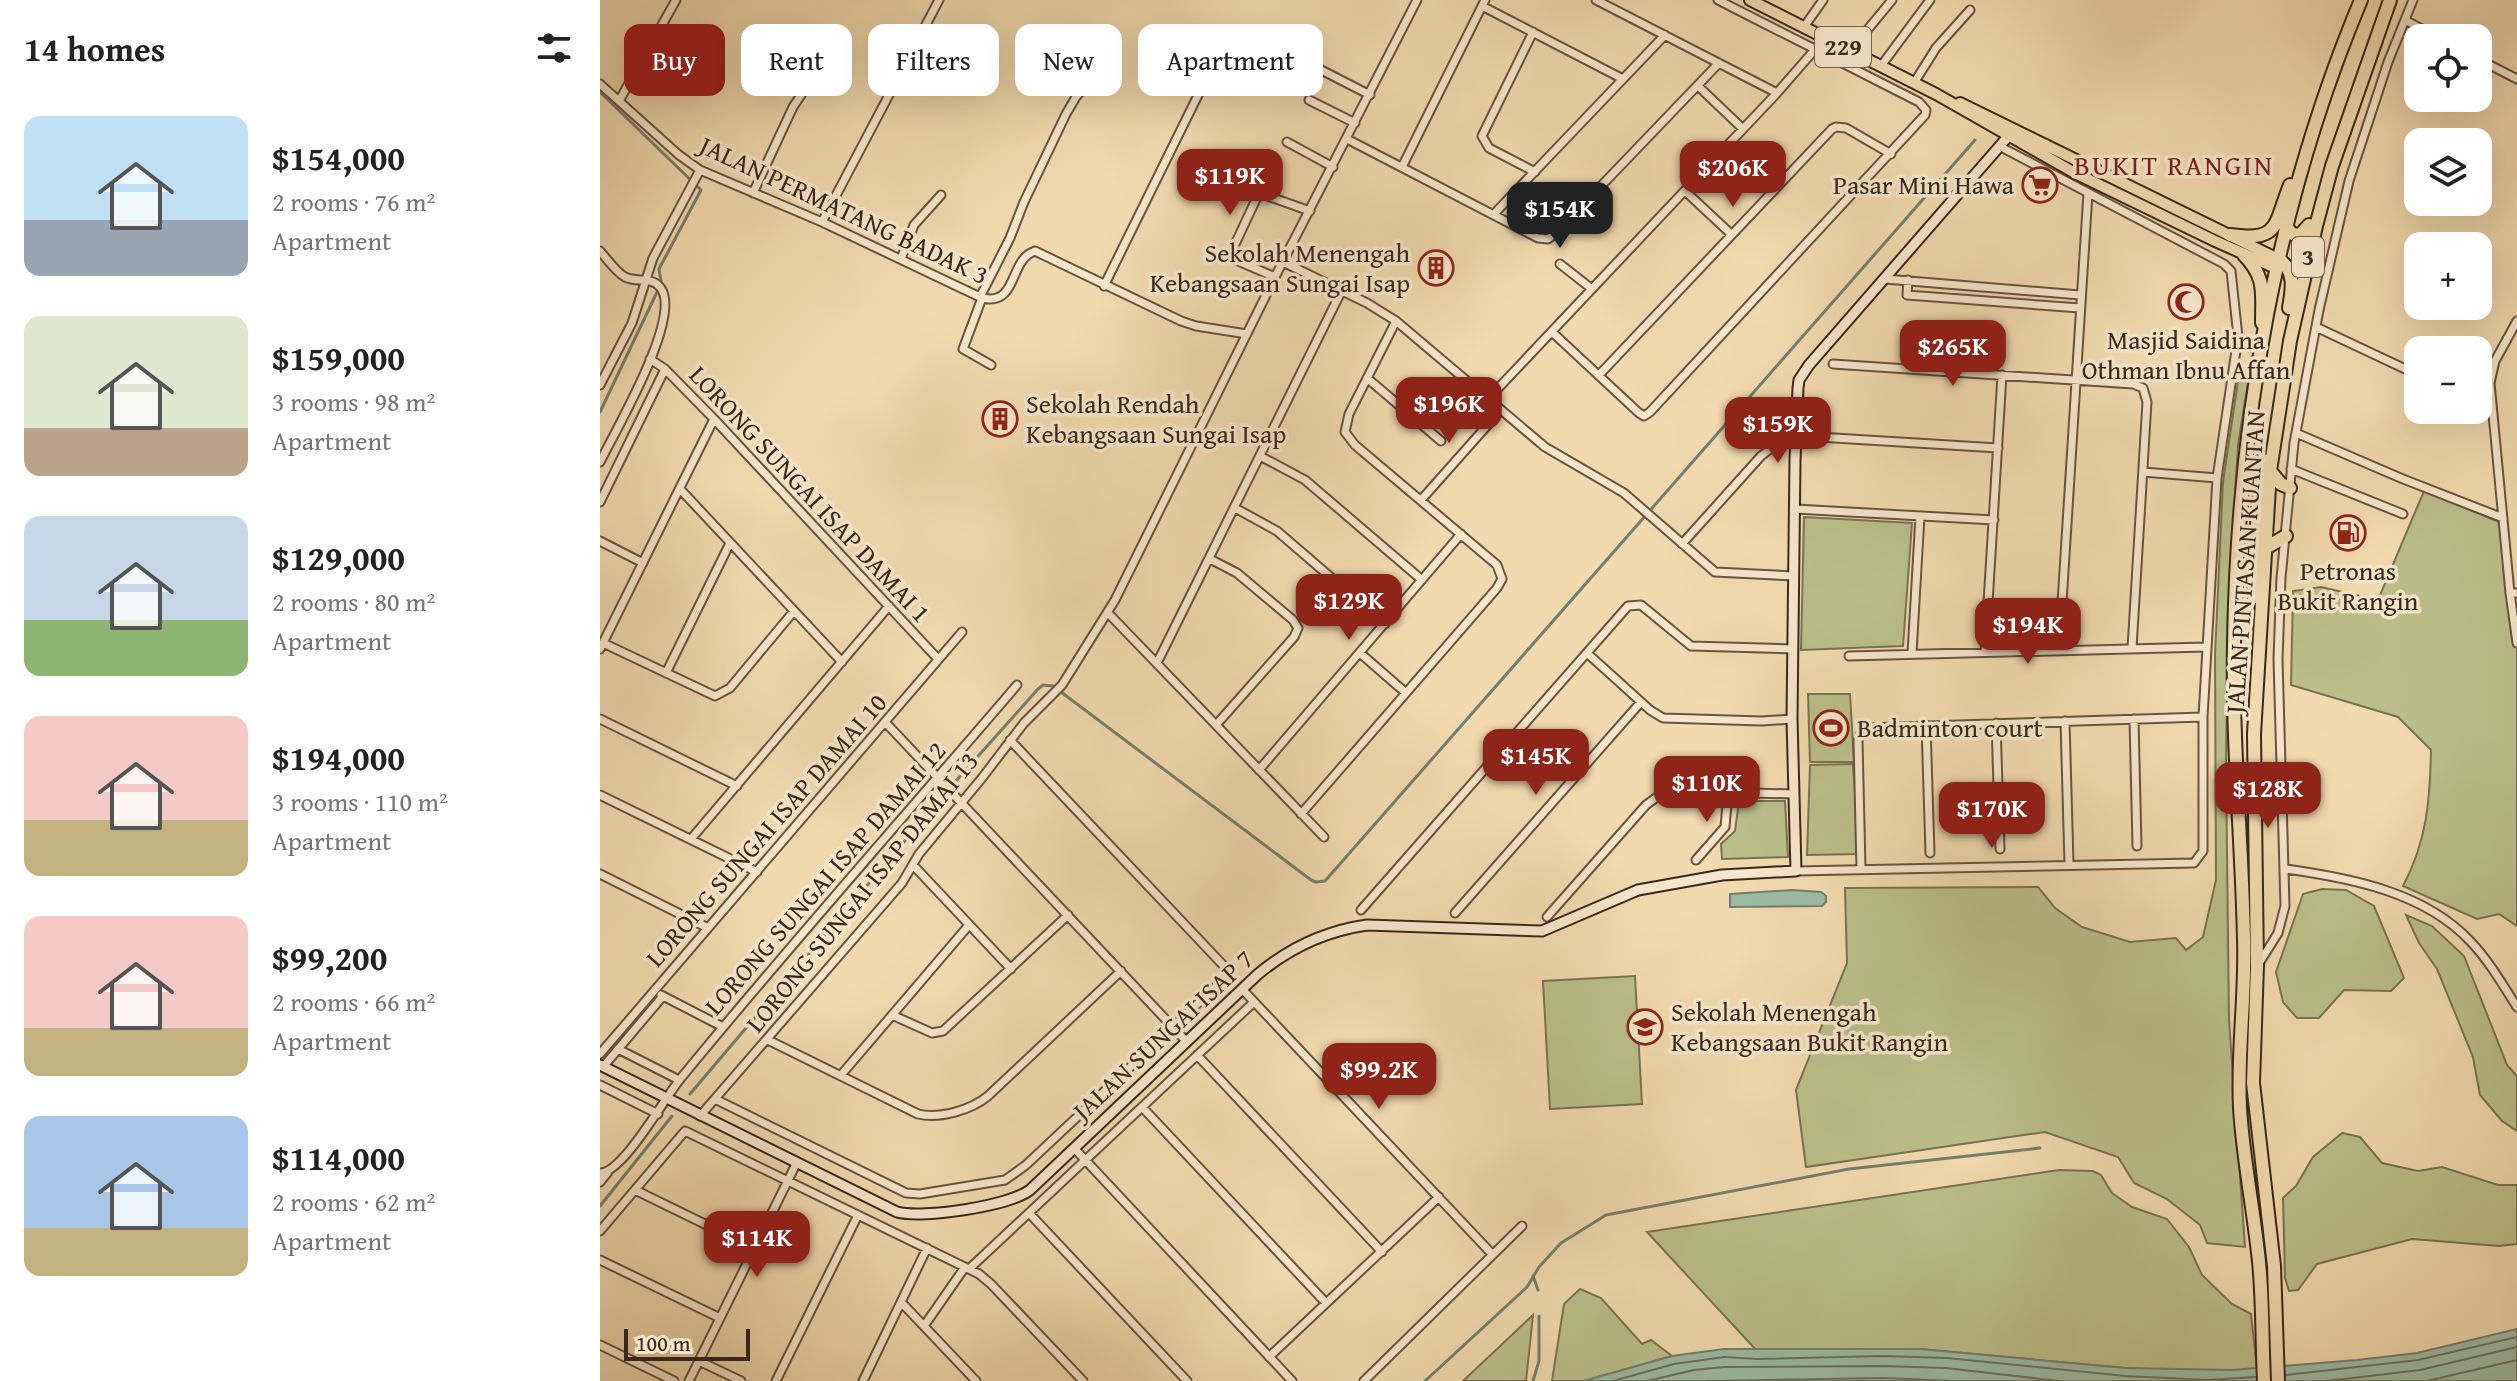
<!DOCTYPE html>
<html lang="en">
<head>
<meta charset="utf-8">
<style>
	:root { --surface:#fff; --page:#f2f2f2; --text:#222; --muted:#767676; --accent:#8f2418 }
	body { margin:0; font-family:"Gentium Book Plus",serif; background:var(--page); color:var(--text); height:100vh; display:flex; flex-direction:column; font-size:30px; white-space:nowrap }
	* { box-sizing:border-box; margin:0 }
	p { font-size:26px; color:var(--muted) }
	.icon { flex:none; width:44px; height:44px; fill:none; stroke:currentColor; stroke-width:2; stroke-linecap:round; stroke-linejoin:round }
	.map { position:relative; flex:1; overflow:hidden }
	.panel { display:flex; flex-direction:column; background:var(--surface); width:600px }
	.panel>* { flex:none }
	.hud { position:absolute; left:24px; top:24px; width:760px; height:72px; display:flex; gap:16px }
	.buttons { position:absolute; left:1804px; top:24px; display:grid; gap:16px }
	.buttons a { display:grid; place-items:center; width:88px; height:88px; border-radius:16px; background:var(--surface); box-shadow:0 8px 32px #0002; font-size:40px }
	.scale { position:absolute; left:24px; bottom:20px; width:126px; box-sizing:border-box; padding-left:8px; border:4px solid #3b271b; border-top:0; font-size:22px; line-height:28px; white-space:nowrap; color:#3b271b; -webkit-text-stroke:6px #f7e6cb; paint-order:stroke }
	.price { position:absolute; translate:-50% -68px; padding:0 18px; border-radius:16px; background:var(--accent); color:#fff; font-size:26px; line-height:52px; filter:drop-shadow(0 2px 4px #0008) }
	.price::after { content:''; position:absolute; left:50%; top:48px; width:24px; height:18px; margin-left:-12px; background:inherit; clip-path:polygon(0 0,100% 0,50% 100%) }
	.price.on { background:#222; color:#fff }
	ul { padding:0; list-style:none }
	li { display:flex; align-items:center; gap:24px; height:200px; padding:0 24px }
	li span { display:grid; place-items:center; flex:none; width:224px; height:160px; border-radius:16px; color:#555 }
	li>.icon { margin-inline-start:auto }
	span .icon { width:96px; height:96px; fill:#fffc; stroke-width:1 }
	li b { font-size:34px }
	h2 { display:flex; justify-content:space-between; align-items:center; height:96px; padding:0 24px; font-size:34px }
	.chip { padding:0 28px; border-radius:16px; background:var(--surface); box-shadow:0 8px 32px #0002; font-size:28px; line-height:72px }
	.chip.on { background:var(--accent); color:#fff }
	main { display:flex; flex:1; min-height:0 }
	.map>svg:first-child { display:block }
</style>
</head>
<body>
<main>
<section class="panel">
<h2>14 homes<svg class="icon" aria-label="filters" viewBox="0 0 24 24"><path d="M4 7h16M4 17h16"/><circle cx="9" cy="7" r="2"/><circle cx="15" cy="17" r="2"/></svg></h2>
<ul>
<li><span style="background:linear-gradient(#bfe0f5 65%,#9aa5b1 0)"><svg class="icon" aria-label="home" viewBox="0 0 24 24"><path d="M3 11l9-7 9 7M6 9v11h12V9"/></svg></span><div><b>$154,000</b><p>2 rooms · 76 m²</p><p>Apartment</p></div></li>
<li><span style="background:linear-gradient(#dfe7d0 70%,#b9a48a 0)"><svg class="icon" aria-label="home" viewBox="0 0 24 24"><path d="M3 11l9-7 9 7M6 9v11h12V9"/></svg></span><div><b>$159,000</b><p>3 rooms · 98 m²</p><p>Apartment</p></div></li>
<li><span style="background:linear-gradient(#c9d6e8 65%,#8fb573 0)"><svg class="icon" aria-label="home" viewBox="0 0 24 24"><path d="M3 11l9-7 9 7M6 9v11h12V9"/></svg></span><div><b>$129,000</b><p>2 rooms · 80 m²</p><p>Apartment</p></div></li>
<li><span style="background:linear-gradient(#f6c9c9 65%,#c2b280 0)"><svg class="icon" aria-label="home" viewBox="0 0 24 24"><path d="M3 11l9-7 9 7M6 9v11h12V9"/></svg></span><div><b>$194,000</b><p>3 rooms · 110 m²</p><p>Apartment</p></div></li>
<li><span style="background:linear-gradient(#f6c9c9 70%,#c2b280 0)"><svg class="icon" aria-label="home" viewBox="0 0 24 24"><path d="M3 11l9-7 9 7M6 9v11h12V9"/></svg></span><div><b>$99,200</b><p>2 rooms · 66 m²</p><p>Apartment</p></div></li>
<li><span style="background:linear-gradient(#a9c7e8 70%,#c2b280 0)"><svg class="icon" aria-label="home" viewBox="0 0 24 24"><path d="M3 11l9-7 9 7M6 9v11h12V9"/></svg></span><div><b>$114,000</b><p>2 rooms · 62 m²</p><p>Apartment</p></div></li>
</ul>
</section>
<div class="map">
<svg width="1917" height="1381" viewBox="0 0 1917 1381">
	<rect width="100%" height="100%" fill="#f2d9af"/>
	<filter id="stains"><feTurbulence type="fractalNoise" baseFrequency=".0025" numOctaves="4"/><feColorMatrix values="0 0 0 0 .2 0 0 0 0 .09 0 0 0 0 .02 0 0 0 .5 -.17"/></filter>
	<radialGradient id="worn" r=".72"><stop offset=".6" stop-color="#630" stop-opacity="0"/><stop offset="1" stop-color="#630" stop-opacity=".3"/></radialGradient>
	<path fill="#babf8b" stroke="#7a7353" stroke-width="2" d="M1638,381L1648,382L1638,445L1628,614L1626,767L1629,1020L1645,1247L1607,1243L1600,1225L1567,1199L1534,1183L1518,1157L1445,1132L1206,1167L1196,1090L1247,963L1245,888L1438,887L1455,908L1482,927L1530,942L1576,938L1586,950L1603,937L1616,880L1615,655L1623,482Z
		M1824,491L1899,522L1917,636V926L1899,914L1877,919L1803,886C1827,841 1830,800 1831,750L1798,717L1691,685L1693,591L1721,587L1778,600Z
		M1204,517L1312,523L1303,646L1201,650Z
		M1208,694H1250L1254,762H1210Z
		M1253,764L1259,854L1207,855L1210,765Z
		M1139,801H1185L1188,857L1122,859L1121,844L1135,831Z
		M1722,889L1746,890L1774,906L1804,978L1791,991L1744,990L1719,1018H1697L1683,1002L1676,972L1703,894Z
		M1806,915L1832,926L1864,956L1907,1065L1917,1076V1131L1902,1121L1880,1095L1873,1057L1837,969L1819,943Z
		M1035,976L1042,1104L950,1109L943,981Z
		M1742,1133L1760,1137L1782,1163L1818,1171L1842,1167L1898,1185H1917V1244L1899,1246L1812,1239L1717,1264L1698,1290L1689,1291L1685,1278L1683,1198L1696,1186L1713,1157Z
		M1459,1170L1493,1171L1501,1175L1512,1193L1532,1207L1567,1219L1589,1247L1602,1275L1632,1304L1651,1314L1657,1369L1609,1372L1525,1368L1320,1349L1157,1351L1047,1232Z
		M980,1289L1001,1298L1042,1344L1051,1340L1072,1356L984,1381H952L964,1304Z
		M933,1315L926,1381H863Z"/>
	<path fill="#9cbba5" stroke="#75806e" stroke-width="2" d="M1192,890L1221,892L1226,896V902L1222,906L1130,907V894Z
		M1917,1329V1381H984L1072,1356L1124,1349H1320L1525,1368L1632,1370L1757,1360L1817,1353Z"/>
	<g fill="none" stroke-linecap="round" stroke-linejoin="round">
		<path stroke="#6c7160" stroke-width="2" d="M1686,1375L1818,1360L1917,1337
			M1013,1381L1074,1364L1124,1357L1157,1359L1283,1356L1347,1358L1525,1376L1608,1380L1656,1377
			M1047,1381L1094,1370L1124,1367L1284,1366L1346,1368L1459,1381
			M1106,1381L1284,1378L1352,1381
			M1727,1381L1820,1370L1917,1347
			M1827,1381L1917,1360"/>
		<path stroke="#75806e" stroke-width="3" d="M0,92L101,190L59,269L61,281
			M0,412L57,292
			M355,782L438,689L443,685L453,686L711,880L716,882L725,881L1375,140
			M90,1094L342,797
			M0,1206L72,1116
			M933,1276L938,1290
			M825,1381L927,1287L939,1267L961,1243L1006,1215L1249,1169L1440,1148
			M933,1381L939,1361V1316"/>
		<defs>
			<path id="street" d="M996,0L1177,93
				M882,6L1023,79
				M1805,20L1839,38
				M1204,27L1223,0
				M933,32L882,136L889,148L935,172
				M1250,51L1292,0
				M1878,59L1917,79
				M1281,66L1330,0
				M1314,83L1336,48L1370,10
				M0,84L79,155L100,170L222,222L382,298C419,306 408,260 435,251L581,321L596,326L647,334
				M1098,86L1143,129
				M709,100L755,123
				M19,101L76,0
				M747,139L938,238L948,239L956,233L1119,63
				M687,142L733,167
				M802,167L885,0
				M1085,191L1131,234
				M153,193L193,107L223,62L237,31
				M894,214L1065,35
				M222,222L339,0
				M0,251C7,259 16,272 25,277C37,283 50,276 60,287C84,315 15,431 0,462
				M301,259L314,225L341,195
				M683,262L767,303L796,321L945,447L1024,493L1115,572L1194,576
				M960,264L992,289
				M675,277L629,257L659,193L710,211
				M1285,279L1480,295
				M1308,280L1307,295L1480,308
				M504,286L605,81C622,75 638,94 656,90C681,83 678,62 694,56L770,95
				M380,297L410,238L424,202L466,114L476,97L505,63
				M382,298L363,349L391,365
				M1917,321L1895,361L1890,383L1910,593H1917
				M1716,327L1818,375
				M952,332L1039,413L1044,416L1050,412L1325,115L1326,110L1319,102L1118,0
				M50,359L65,369L114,419L338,659
				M1233,364L1533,384L1543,388L1547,402L1532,648
				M999,375L1232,129L1236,127L1246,128L1291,154
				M767,378L841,441
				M0,385L32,323L53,258L100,170
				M888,399L1177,93L1225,38
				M1878,403L1891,409
				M1696,433L1803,479L1903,518
				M1218,437L1398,448
				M660,456L705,480L822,580
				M1691,469L1803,514
				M1543,472L1617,478
				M80,489L242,662
				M821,500L901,410
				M0,502L65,369
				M635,508L677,531L785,624
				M1195,509L1394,520
				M0,541L43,563
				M1082,544L1161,456L1170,449H1177
				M610,559L637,573L693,620L698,628L694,637L616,725
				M1910,593L1917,643
				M508,613L724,837
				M3,643L115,696L130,688L194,611
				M0,649L114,419
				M1459,650L1488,193
				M1385,652L1402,375
				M760,653L806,693
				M987,653L1050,710L1063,718L1162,721L1192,719
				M1312,653L1320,516
				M1249,656L1606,647
				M557,663L742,290
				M66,673L130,543
				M0,719L137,786
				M1534,719L1537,846
				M1465,721L1469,864
				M285,722L587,1042
				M1396,723L1400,849
				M1326,725L1330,853
				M659,770L861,534
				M0,795L157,872
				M701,814L897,588L902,579L897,565L755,445L745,432L749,414L796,321
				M91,839L289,606
				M1096,860L1125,827L1128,793
				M313,865L411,969
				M1261,869L1258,741L1262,731L1268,728L1603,717
				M1686,869C1750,878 1825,892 1871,942C1889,961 1903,985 1917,1007
				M1196,871L1594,863L1603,851V717L1617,478L1638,337L1631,271L1624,264L1401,147
				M0,874L108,928
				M761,910L1028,606L1041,605L1091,646L1193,649
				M855,913L1041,702
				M947,917L1046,805L1061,794L1077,791L1193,794
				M1658,965L1678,933L1685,906L1678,659L1681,578L1694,443L1719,310L1749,181L1788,62L1813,0
				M642,989L892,1254
				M61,995L123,1027
				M292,1015L332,1033L343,1031L468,915
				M168,1040L318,1114C340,1119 371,1110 388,1096L521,971
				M18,1049L79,1080
				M0,1054L362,632
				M597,1055L782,1252
				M3,1067L63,996
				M241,1075L369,925
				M0,1085L58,1114
				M115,1099L306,1193L320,1194L405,1180L426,1165L625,978L626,969L623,965L410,740
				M542,1107L726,1303
				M100,1116L302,883L319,854L382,778L424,723L462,685L515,600L675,277L817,0
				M474,1148L692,1381
				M0,1173C23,1173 65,1097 81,1078C190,945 305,816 417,685
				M0,1182L8,1172
				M35,1190L154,1248
				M429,1213L587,1381
				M0,1231L85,1131L379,1274L391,1284L483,1381
				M0,1260L120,1318
				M369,1269L654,1002
				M301,1302L376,1381
				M324,1326L365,1267
				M0,1345L74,1381
				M669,1357L839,1197
				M99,1361L141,1381
				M89,1381L197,1162
				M176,1381L258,1215
				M263,1381L327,1248
				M764,1381L922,1226"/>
			<path id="secondary" d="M0,1065L297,1212C323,1219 409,1206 430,1190L657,975C689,948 725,931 767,925L942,931L1038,890L1122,875L1196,871L1192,719L1195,460L1198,388L1199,380L1209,365L1412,132"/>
			<path id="primary" d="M1150,0L1336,94L1475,173L1613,240L1678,269
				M1360,103L1680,260"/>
			<path id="highway" d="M1686,226L1692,234L1700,235L1709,225
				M1630,235C1680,242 1674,225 1690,185
				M1644,255C1666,277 1662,293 1662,323
				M1680,260C1696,272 1692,290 1689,308
				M1670,471L1681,484L1690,488
				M1664,549L1686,536
				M1655,597L1653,566L1663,460
				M1664,1381C1662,1341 1663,1301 1659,1262C1654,1211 1643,1159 1640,1108C1637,1052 1646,996 1644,940C1642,841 1632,743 1634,645C1637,425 1676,203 1761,0
				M1678,1381L1674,1266L1653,1083L1657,966L1654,734L1670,471L1690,341L1716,226L1732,166L1790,0"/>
		</defs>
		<use href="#street" stroke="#695440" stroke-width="11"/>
		<use href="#secondary" stroke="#3b271b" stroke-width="13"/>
		<use href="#primary" stroke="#3b271b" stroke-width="14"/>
		<use href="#highway" stroke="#3b271b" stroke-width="16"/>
		<use href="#street" stroke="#f7e6cb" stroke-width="7"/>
		<use href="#secondary" stroke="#f7e6cb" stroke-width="9"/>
		<use href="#primary" stroke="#f2d9af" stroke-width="10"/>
		<use href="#highway" stroke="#f2d9af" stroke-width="12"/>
	</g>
	<defs>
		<symbol id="supermarket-ring" viewBox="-11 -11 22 22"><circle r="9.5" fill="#f7e6cb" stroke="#8f2418" stroke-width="1.5"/><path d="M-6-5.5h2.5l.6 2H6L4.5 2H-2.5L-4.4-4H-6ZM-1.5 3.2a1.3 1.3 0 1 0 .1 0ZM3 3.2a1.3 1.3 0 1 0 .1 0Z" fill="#8f2418"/></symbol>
		<symbol id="building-ring" viewBox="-11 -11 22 22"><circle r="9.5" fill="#f7e6cb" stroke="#8f2418" stroke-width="1.5"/><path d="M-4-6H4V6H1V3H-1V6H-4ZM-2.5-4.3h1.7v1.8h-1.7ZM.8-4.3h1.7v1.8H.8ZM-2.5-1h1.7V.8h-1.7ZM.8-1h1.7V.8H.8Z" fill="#8f2418"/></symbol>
		<symbol id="mosque-ring" viewBox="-11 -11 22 22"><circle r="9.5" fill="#f7e6cb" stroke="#8f2418" stroke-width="1.5"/><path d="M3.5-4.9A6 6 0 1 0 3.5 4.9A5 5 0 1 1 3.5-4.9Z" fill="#8f2418"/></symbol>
		<symbol id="fuel-ring" viewBox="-11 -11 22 22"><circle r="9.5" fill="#f7e6cb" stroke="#8f2418" stroke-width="1.5"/><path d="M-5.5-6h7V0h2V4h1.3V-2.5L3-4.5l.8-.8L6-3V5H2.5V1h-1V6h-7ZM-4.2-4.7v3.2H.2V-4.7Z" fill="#8f2418"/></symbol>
		<symbol id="stadium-ring" viewBox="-11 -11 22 22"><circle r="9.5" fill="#f7e6cb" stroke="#8f2418" stroke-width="1.5"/><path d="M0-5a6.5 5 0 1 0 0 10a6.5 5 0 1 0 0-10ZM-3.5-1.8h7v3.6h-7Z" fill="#8f2418"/></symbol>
		<symbol id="school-ring" viewBox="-11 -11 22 22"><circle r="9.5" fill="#f7e6cb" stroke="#8f2418" stroke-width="1.5"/><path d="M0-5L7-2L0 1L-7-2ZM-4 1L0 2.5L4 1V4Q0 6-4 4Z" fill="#8f2418"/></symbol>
	</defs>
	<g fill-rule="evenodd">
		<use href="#supermarket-ring" x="1420" y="165" width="40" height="40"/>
		<use href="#building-ring" x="816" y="248" width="40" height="40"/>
		<use href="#mosque-ring" x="1566" y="282" width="40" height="40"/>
		<use href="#building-ring" x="380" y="399" width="40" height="40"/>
		<use href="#fuel-ring" x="1728" y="513" width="40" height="40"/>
		<use href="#stadium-ring" x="1211" y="708" width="40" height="40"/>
		<use href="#school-ring" x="1025" y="1007" width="40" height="40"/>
	</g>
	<g text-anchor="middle" stroke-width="7" stroke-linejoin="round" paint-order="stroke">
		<g fill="#f7e6cb" stroke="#736050" stroke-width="2">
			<rect x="1215" y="27" width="56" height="40" rx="6"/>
			<rect x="1692" y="237" width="32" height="40" rx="6"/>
		</g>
		<g font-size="24" font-weight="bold" fill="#3b271b">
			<text x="1243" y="55">229</text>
			<text x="1708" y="265">3</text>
		</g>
		<g font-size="26" fill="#3b271b" stroke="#f7e6cb" text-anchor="start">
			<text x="1414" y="194" text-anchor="end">Pasar Mini Hawa</text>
			<text x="810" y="262" text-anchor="end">Sekolah Menengah<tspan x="810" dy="30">Kebangsaan Sungai Isap</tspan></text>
			<text x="1586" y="349" text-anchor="middle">Masjid Saidina<tspan x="1586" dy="30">Othman Ibnu Affan</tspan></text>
			<text x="426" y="413">Sekolah Rendah<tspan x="426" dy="30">Kebangsaan Sungai Isap</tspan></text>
			<text x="1748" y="580" text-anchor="middle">Petronas<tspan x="1748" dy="30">Bukit Rangin</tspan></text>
			<text x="1257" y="737">Badminton court</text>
			<text x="1071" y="1021">Sekolah Menengah<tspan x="1071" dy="30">Kebangsaan Bukit Rangin</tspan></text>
		</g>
		<g font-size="26" fill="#3b271b" stroke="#f7e6cb">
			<text transform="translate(244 210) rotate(25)" y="9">JALAN PERMATANG BADAK 3</text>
			<text transform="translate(210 494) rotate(47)" y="9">LORONG SUNGAI ISAP DAMAI 1</text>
			<text transform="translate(1645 562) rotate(-86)" y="9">JALAN PINTASAN KUANTAN</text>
			<text transform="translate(166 830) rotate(-49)" y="9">LORONG SUNGAI ISAP DAMAI 10</text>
			<text transform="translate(225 878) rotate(-49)" y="9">LORONG SUNGAI ISAP DAMAI 12</text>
			<text transform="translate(262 892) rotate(-51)" y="9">LORONG SUNGAI ISAP DAMAI 13</text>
			<text transform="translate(563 1035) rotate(-43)" y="9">JALAN SUNGAI ISAP 7</text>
		</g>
		<g font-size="28" letter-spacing="2" fill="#7a1f14" stroke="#f7e6cb">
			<text x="1574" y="175">BUKIT RANGIN</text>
		</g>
	</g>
	<rect width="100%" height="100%" filter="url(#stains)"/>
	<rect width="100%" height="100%" fill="url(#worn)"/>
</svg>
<div class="buttons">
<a><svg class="icon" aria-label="locate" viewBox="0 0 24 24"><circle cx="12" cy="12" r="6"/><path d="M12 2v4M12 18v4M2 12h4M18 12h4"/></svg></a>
<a><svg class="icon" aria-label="layers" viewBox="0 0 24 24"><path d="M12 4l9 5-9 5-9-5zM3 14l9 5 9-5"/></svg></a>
<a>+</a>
<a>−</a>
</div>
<div class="scale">100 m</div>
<b class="price" style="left:1133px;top:209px">$206K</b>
<b class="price" style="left:630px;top:217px">$119K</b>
<b class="price on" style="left:960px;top:250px">$154K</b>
<b class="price" style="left:1353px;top:388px">$265K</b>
<b class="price" style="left:849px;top:445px">$196K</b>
<b class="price" style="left:1178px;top:465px">$159K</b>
<b class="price" style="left:749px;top:642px">$129K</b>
<b class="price" style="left:1428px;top:666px">$194K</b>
<b class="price" style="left:936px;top:797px">$145K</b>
<b class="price" style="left:1107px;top:824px">$110K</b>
<b class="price" style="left:1668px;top:830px">$128K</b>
<b class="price" style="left:1392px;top:850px">$170K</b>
<b class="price" style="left:779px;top:1111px">$99.2K</b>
<b class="price" style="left:157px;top:1279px">$114K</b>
<div class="hud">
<a class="chip on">Buy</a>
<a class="chip">Rent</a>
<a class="chip">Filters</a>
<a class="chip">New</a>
<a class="chip">Apartment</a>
</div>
</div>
</main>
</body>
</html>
